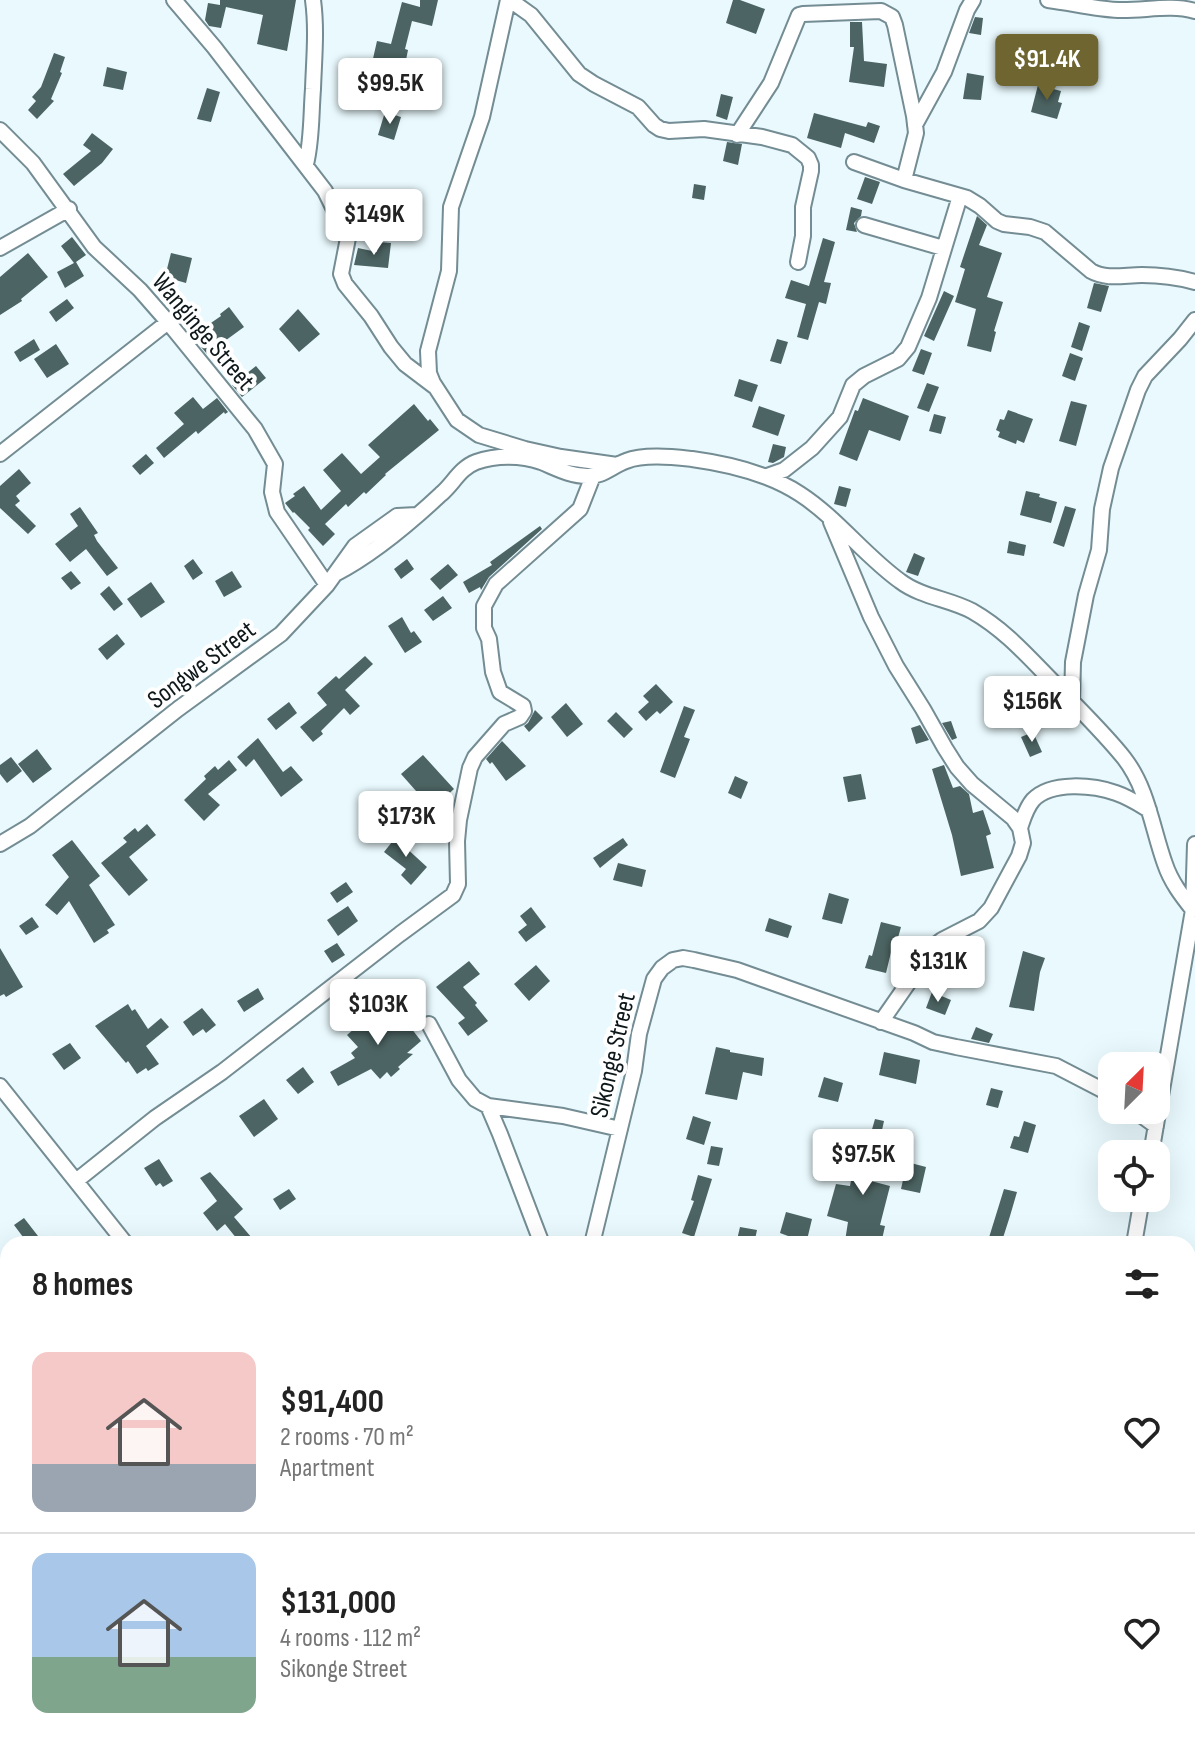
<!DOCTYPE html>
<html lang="en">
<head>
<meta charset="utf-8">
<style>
	:root { --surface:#fff; --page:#f6f6f6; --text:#222; --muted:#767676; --line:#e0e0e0; --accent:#6e6531 }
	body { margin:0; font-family:"Sofia Sans Condensed",sans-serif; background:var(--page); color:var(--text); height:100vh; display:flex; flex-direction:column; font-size:30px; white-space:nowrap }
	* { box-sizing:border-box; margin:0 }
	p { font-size:26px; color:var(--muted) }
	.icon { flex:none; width:44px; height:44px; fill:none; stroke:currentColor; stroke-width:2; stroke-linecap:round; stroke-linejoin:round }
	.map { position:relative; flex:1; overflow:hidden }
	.sheet { position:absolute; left:0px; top:1236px; width:1196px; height:512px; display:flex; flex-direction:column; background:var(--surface); border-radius:24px 24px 0 0; box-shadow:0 8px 32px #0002 }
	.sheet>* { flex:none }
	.needle { width:52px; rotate:24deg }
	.tools { position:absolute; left:1098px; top:1052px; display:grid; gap:16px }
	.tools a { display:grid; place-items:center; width:72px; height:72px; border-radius:16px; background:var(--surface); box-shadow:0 8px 32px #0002; font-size:40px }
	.price { position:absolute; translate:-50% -68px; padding:0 18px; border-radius:8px; background:#fff; color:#222; font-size:26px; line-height:52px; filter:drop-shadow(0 2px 4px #0008) }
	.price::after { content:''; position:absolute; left:50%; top:48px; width:24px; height:18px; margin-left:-12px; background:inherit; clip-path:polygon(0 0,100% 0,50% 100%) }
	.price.current { background:var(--accent); color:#fff }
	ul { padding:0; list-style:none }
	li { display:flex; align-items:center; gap:24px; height:200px; padding:0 32px }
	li+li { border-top:2px solid var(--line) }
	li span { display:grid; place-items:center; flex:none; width:224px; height:160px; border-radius:16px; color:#555 }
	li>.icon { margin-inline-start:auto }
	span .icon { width:96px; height:96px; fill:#fffc; stroke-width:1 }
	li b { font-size:34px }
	h2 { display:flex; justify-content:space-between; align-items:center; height:96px; padding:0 32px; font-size:34px }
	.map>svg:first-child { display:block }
</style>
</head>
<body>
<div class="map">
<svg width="1195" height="1748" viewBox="0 0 1195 1748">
	<rect width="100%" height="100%" fill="#e9f9fd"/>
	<path fill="#4c6463" d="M220,0H296L287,51L257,44L263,15L226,7L221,28L209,26L205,20L208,3L220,5Z
		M420,0H438L432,26L412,21L405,49L408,50L404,70L372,63L377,41L391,44L402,2L420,7Z
		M733,0H740L765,9L756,34L726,23Z
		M975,17L983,18L981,35L969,33Z
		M850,22H862L864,61L887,64L884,87L849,82L854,47H850Z
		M1014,39L1016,70L999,71L998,40Z
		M54,53L65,57L60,72L62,73L51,99L54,101L37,119L28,110L36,101L32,97L41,87Z
		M107,67L127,72L123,90L103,86Z
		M967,73L984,76L981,100L963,99Z
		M1038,85L1061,91L1058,102L1062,103L1057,119L1031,112Z
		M207,88L220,92L211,122L197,119Z
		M721,94L733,97L727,120L716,116Z
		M385,112L401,117L394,140L378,135Z
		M814,113L866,127L868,122L880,126L874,143L845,133L841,148L807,138Z
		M92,133L113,149L102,163L74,186L63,174L91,151L83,145Z
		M727,142L742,144L738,165L723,161Z
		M865,177L880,182L872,204L857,199Z
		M694,184L706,186L704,200L692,198Z
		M851,207L862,210L861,216L854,223L857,232L846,230Z
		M977,216L987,225L979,245L1002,253L987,297L1003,302L994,331L996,332L991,352L967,346L976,309L955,302L965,269L960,267Z
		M72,237L86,255L76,262L84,276L65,288L57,272L74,263L61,246Z
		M823,238L835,242L824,282L831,283L826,304L819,302L808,340L797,337L806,304L785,298L791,280L809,286Z
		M378,242L391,243L388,268L354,265L358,248L377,252Z
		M28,253L48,277L21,299L22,301L0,315V277Z
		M171,253L192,258L186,283L165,277Z
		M1094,283L1109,286L1101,312L1087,308Z
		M944,291L954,296L934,341L924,336Z
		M67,299L74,308L56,322L49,312Z
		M229,307L244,327L207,354L192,336L221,316L220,314Z
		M298,309L320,334L299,352L279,329Z
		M1079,322L1090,326L1082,351L1071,347Z
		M34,339L40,350L20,362L14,352Z
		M777,339L788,342L781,364L770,361Z
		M56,344L69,364L47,378L34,359Z
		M921,349L932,353L924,375L912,371Z
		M1070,353L1083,358L1075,381L1062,376Z
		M256,366L266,378L242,397L232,385Z
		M739,379L758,385L752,402L734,396Z
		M927,383L939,387L929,412L917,408Z
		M193,397L203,409L217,398L228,412L225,414L224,412L198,434L196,431L164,458L156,448L184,424L174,413Z
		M863,398L909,416L900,441L869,430L857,461L839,454L855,410L858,411Z
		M1071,401L1087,405L1076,446L1059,441Z
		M414,404L428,421L430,419L439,430L385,474L386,475L366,494L364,492L348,507L346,504L325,524L335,534L323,546L308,530L310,528L294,512L293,513L285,503L295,496L293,494L304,486L321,510L341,491L323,470L342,453L361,474L380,457L368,445Z
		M759,406L785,415L778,436L752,427Z
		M1008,410L1033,419L1024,443L1017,440L1016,444L998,437L1000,432L996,430L1000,419L1004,420Z
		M934,414L946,417L941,434L929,431Z
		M773,444L786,447L784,457L773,463L768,462Z
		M146,454L154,463L140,475L132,466Z
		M19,469L31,483L16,496L20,501L15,505L36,526L28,534L0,508V486Z
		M839,486L851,489L846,507L834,504Z
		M1026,491L1040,494L1039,497L1057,502L1051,523L1020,515Z
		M1065,506L1076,509L1064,547L1053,543Z
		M80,507L98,533L94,535L97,541L118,568L107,576L86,549L70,562L55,544L78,526L70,514Z
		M540,526L542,529L489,577L481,590L480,587L469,593L463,582L492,565L490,562Z
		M1009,541L1026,545L1024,556L1007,553Z
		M914,553L925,558L918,576L906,572Z
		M193,559L203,573L193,580L184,566Z
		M407,559L414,569L401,579L394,569Z
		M448,564L458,575L440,590L430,579Z
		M71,571L81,583L71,590L61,578Z
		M232,571L242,587L224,597L215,581Z
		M151,582L165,602L141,618L127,599Z
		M109,586L123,604L114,611L100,594Z
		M443,596L452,608L433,621L424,610Z
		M402,617L411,633L414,631L422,642L405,653L388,626Z
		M117,634L125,644L107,660L98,649Z
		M365,656L373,664L345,690L360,706L350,715L344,708L321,731L323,734L313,742L300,727L327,705L317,693L336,676L339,679Z
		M656,684L673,702L660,714L657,711L646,721L638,712L649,702L643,696Z
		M289,702L297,713L276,730L267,719Z
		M566,703L583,724L567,737L551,717Z
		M684,706L695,710L684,737L690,739L675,778L660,772Z
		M535,710L543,718L529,732L524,726L528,723Z
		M616,712L633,729L624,738L607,721Z
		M951,721L957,738L952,740L942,723Z
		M920,725L929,740L916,744L911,728Z
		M1033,732L1042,752L1030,757L1021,737Z
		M258,738L283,772L291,766L303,780L281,797L254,759L246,767L237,757Z
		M502,741L526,766L506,781L492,762L490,764L486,759Z
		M37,749L52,769L33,783L18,764Z
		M423,755L454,789L432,809L401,774Z
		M11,757L22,771L7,783L0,774V765Z
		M229,760L237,770L208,794L220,805L204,821L184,800L206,779L204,776L215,766L218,770Z
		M944,765L953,788L960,786L969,794L973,813L983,810L991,834L986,836L994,868L961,876L952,835L932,769Z
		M861,774L866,799L848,802L843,777Z
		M735,776L748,782L741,799L728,793Z
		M147,824L156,835L129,857L148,880L129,896L101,863L127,842L123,838L135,828L138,832Z
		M400,832L409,840L404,846L427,867L411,885L401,875L406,869L384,852Z
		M623,838L628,845L600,868L593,858Z
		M72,840L100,876L89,885L115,925L107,930L109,933L94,943L69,901L57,915L45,905L69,877L52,855Z
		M618,863L646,870L642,887L613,880Z
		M346,882L353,892L337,903L330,893Z
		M829,893L849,899L842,924L822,919Z
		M348,906L358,921L338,936L327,920Z
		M531,907L546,927L526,942L518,932L527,925L520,916Z
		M32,917L39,927L26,935L19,926Z
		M769,918L792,926L788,938L765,931Z
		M881,922L901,927L896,945L893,944L886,973L865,968L869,955L872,956Z
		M337,943L345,955L332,963L324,951Z
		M949,947L966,954L961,965L945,958Z
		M0,948L23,987L6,997L4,994L0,996Z
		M1023,951L1045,958L1040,972L1034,1011L1009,1007Z
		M469,961L480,974L463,987L477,1003L475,1005L488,1021L468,1036L458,1023L465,1018L436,987Z
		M536,965L550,981L529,1001L514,984Z
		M258,988L264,999L244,1012L237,1001Z
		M932,992L951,1000L945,1015L926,1008Z
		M384,1003L400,1023L405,1027L408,1024L421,1041L407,1053L413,1054L398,1067L400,1069L391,1077L387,1072L380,1079L371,1069L338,1086L330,1072L355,1058L351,1053L358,1047L347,1035Z
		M128,1004L132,1011L135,1009L148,1029L161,1018L169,1027L146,1046L159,1064L148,1071L146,1068L137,1074L128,1061L126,1063L95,1026Z
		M202,1008L216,1025L206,1033L203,1029L193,1036L183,1022Z
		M976,1027L993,1034L989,1043L971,1039Z
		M70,1043L81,1058L64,1070L52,1054Z
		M716,1047L730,1050V1052L764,1058L762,1076L743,1072L737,1100L705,1094Z
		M884,1052L920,1060L916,1084L879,1075Z
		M303,1067L314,1082L298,1094L286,1080Z
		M824,1077L843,1083L838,1102L818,1097Z
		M991,1088L1003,1091L998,1108L986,1105Z
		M264,1099L278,1119L254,1137L239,1116Z
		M693,1116L711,1122L704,1145L686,1139Z
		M875,1119L884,1121L871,1181L890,1186L880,1225L885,1226L881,1244L858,1240L857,1243L845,1241L848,1222L827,1216L836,1184L850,1186L854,1165L860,1166L864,1150H866Z
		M1024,1121L1036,1125L1028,1153L1010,1148L1014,1136L1019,1137Z
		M711,1146L723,1148L719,1166L707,1164Z
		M159,1159L173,1181L163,1187L160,1183L156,1186L144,1168Z
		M907,1162L926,1167L920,1193L901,1189Z
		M210,1172L243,1209L234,1217L257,1244H241L225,1224L217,1231L203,1213L217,1201L200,1178Z
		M698,1175L712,1179L694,1237L682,1233L694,1201L691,1200Z
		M289,1189L296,1199L280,1210L273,1199Z
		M1004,1189L1017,1192L1010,1216L1001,1244H987Z
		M786,1212L812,1219L806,1244L787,1239L788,1236L780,1233Z
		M24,1218L38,1236L31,1241H26L14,1225Z
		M740,1227L757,1230L754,1244H736Z"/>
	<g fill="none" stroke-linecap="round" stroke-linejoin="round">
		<defs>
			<path id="street" d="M174,0L214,47L325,191L348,238L341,274L345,284L371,316L391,347L405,364L434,386
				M508,0L482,117L451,207L449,271L428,351L429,373L433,383L457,420L479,435L525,449L561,457L617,465
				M510,0L531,15L579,74L594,84L638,107L654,125L660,129L669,131L704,129L762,137L792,145L808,158L811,165V171L803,207V236L798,262
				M1048,0C1072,3 1095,9 1118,10C1144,11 1170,4 1195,11
				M915,125L944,72L967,10L973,0
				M0,130L33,163L94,247L140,290L168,322L255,429L275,464L272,492L277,512L327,585
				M737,135L771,83L799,15L803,14L881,11L892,17L895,25L914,116L916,133L904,180
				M854,162L904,180L967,198L980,206L997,221L1004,224L1030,227L1045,232L1091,271C1107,280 1124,275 1142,275C1161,275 1177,277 1195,282
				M306,164C312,140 311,114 313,89C314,59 317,30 313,0
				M864,225L943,248
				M0,248L69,209
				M0,454L168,322
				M767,476L784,470L812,448L840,417L853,385L864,376L898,359L908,347L929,298L960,196
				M831,522L871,617L896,666L923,709L945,748L957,767L972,784L1013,818L1020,828L1023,843L1019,856L991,908L979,921L942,940L934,946L881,1022
				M335,574C372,555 410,523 441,494C453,484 460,468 476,462C495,455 522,455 541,462C556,468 570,476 587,476C602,477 612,466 626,461C644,454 672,457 692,459C729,464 768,473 800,494C837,518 865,556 900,581C921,597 950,599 972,611C1007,631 1030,659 1058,687C1080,710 1104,733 1124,758C1148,789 1152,828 1165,864C1171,882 1182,896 1193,910
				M1072,703L1073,662L1086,595L1099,550L1102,509L1111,468L1138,390L1145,376L1180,339L1195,320
				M1020,828C1023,819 1026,808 1033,800C1051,781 1093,785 1116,793C1128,797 1139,804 1149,810
				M0,844L30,826L178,709L281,634L327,585L355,546L397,516L417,515
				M429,1024L459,1080L475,1099L488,1106L563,1116L620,1129
				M0,1086L126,1244
				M488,1106L500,1134L542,1244
				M1134,1110L1156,1126
				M1151,1154L1193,910L1195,844
				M76,1181L155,1118L222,1072L400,934L453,895L458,884L457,841L459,820L470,768L475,757L504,724L520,717L524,711L523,706L500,692L493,672L489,639L484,628V606L496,584L580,509L593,476
				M592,1244L634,1071L639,1034L654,979L662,968L673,960L683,958L694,960L737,970L914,1033L933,1042L956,1047L1056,1066L1112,1095
				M1134,1244L1142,1198
				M0,1424L8,1418
				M110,1740L117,1748
				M528,1740L533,1748
				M1081,1740V1748"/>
		</defs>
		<use href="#street" stroke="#748c93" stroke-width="18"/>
		<use href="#street" stroke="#fff" stroke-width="14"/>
	</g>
	<g text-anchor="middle" stroke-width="8" stroke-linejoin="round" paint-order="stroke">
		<g font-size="26" fill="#0e171a" stroke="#fff">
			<text transform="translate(204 331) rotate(50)" y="9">Wanginge Street</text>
			<text transform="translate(201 664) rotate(-37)" y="9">Songwe Street</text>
			<text transform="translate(612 1055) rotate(-77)" y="9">Sikonge Street</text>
		</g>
	</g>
</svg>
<div class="tools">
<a><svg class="needle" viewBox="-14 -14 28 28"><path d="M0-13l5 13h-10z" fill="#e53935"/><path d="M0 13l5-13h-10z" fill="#767676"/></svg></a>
<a><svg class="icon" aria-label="locate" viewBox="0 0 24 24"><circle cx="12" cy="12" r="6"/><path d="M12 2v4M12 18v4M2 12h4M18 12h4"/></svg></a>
</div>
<b class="price current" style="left:1047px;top:102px">$91.4K</b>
<b class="price" style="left:390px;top:126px">$99.5K</b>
<b class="price" style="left:374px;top:257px">$149K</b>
<b class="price" style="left:1032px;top:744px">$156K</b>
<b class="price" style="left:406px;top:859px">$173K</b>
<b class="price" style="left:938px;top:1004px">$131K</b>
<b class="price" style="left:378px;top:1047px">$103K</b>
<b class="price" style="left:863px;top:1197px">$97.5K</b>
<section class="sheet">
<h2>8 homes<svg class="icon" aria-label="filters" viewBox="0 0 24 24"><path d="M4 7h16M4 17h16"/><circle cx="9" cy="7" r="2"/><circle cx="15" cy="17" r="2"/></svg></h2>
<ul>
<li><span style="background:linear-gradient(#f6c9c9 70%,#9aa5b1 0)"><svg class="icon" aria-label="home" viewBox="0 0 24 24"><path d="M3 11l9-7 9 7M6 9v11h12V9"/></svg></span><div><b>$91,400</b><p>2 rooms · 70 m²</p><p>Apartment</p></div><svg class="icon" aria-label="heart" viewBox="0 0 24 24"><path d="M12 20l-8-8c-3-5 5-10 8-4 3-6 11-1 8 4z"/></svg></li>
<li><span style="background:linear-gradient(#a9c7e8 65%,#7fa58c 0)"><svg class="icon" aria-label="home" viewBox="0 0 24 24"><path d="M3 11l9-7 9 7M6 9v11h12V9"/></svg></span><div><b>$131,000</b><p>4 rooms · 112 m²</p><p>Sikonge Street</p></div><svg class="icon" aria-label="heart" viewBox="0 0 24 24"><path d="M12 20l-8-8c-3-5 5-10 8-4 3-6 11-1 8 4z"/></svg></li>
</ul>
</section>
</div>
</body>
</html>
